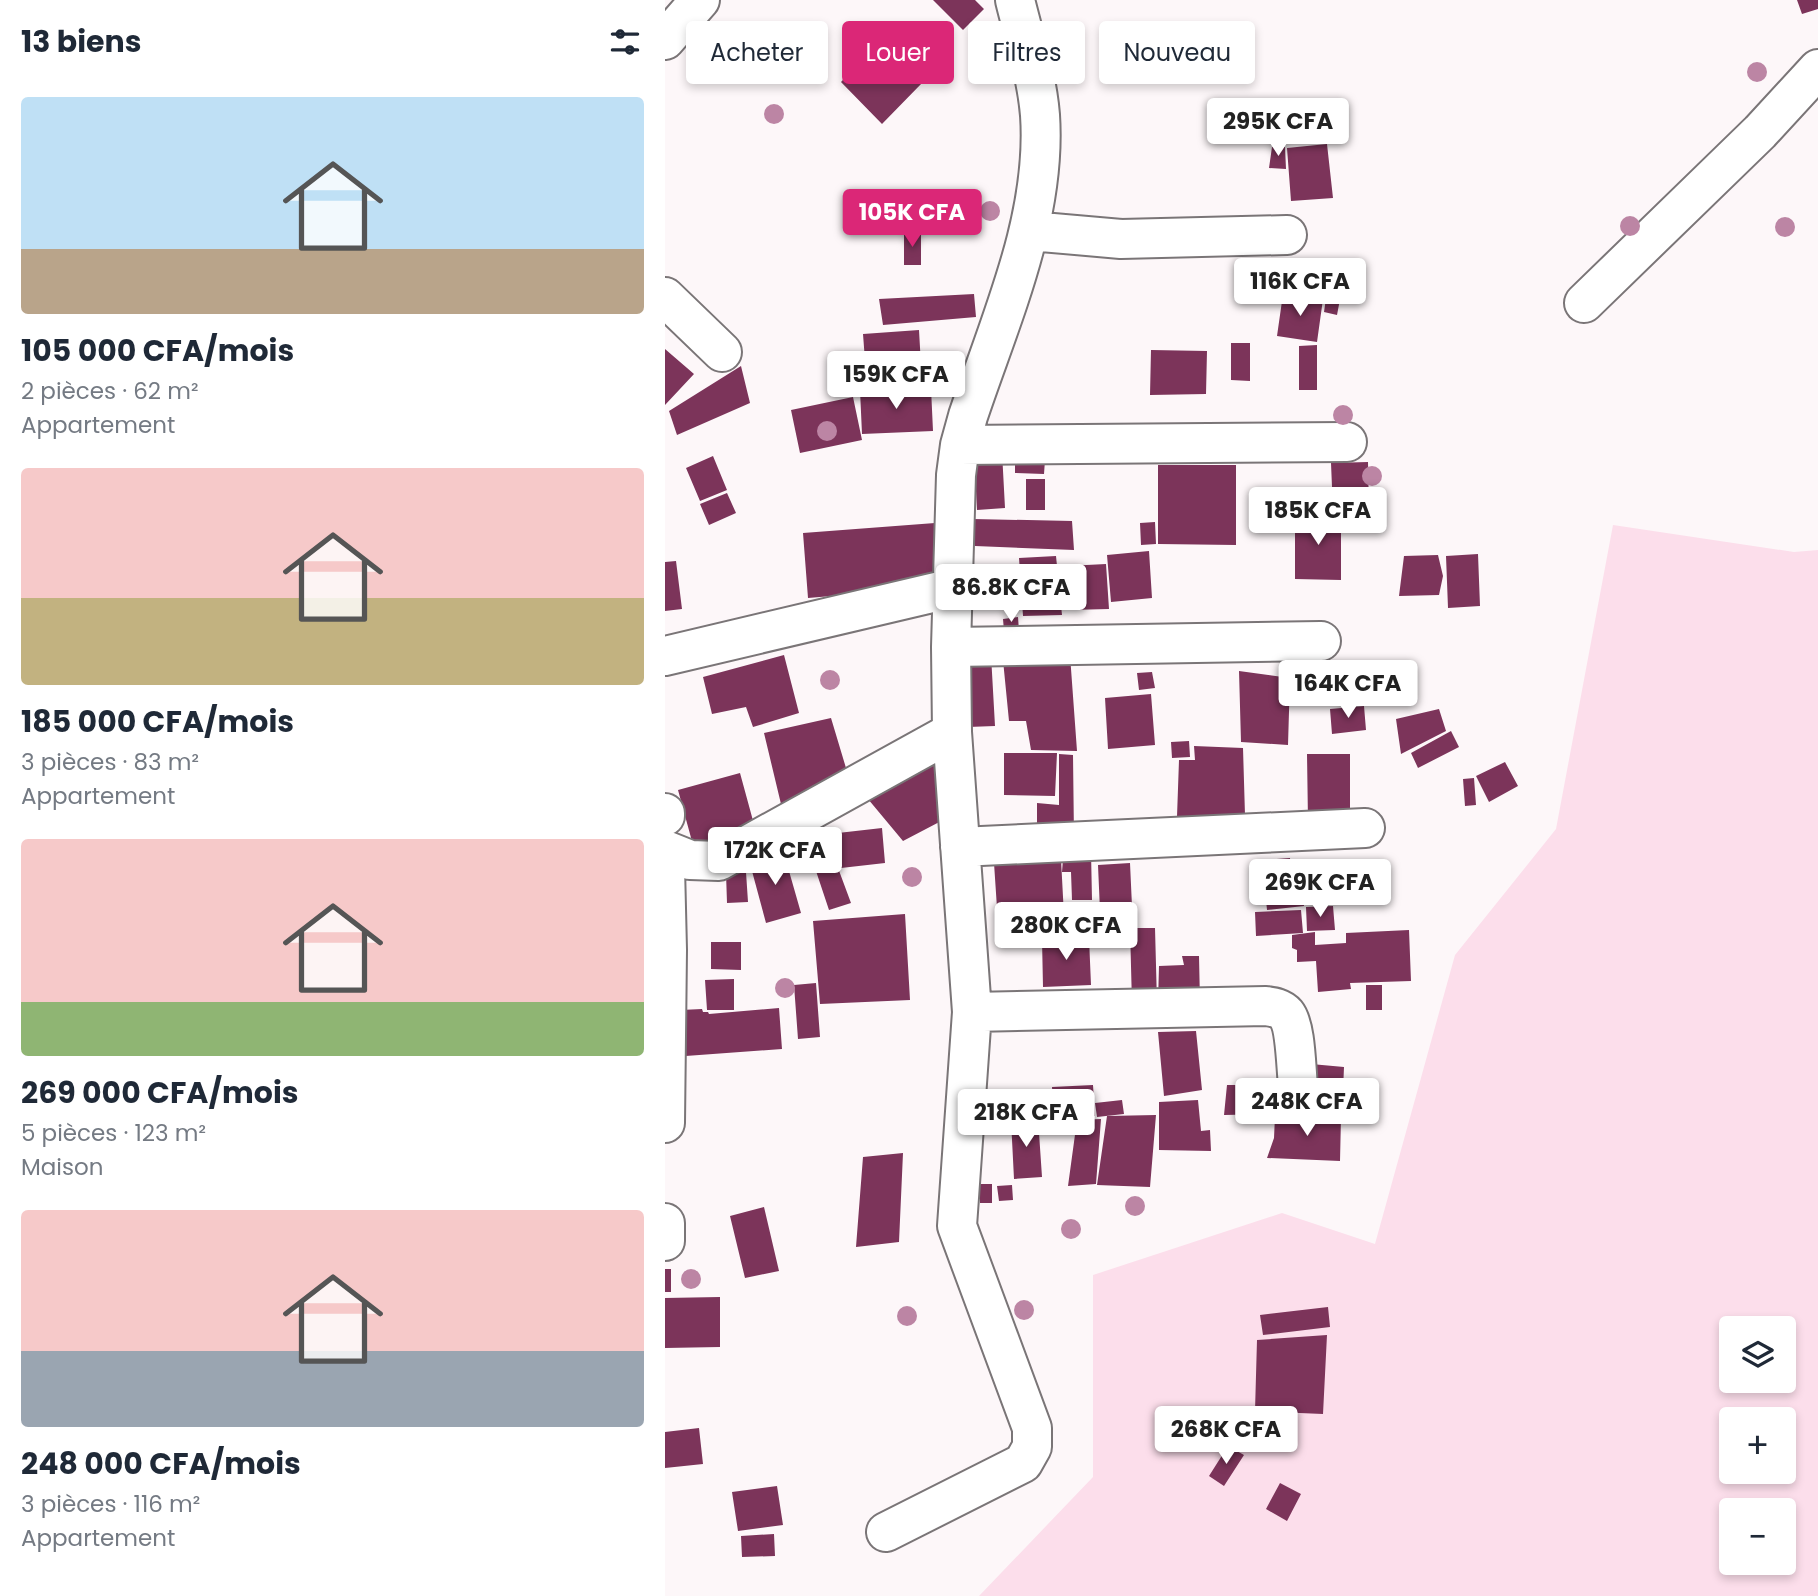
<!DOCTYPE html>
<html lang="fr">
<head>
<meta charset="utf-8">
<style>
	:root { --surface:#fff; --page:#f2f2f3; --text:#1f2937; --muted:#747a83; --accent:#db2777 }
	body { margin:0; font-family:Poppins,sans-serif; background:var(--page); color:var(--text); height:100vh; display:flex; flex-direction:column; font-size:26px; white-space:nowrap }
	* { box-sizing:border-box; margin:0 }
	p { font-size:23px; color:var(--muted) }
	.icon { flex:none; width:38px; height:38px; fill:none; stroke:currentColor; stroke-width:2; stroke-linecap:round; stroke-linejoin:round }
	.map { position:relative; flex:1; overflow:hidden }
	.side { display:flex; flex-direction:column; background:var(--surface); width:665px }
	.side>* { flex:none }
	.banner { position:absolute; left:21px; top:21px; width:665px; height:63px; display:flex; gap:14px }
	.buttons { position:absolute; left:1054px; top:1316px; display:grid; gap:14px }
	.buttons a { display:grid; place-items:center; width:77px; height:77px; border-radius:7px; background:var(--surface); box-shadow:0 4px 10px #0003; font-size:35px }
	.price { position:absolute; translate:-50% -60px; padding:0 16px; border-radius:7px; background:#fff; color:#222; font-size:23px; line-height:46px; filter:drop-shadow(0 2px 4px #0008) }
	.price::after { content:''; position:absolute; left:50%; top:42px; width:21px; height:16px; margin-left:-10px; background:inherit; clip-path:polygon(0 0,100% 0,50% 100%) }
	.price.active { background:var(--accent); color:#fff }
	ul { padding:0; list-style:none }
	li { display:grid; align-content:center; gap:14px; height:371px; padding:0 21px }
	li span { display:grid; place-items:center; height:217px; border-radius:7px; color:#555 }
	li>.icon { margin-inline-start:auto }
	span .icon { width:126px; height:126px; fill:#fffc; stroke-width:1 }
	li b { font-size:30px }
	h2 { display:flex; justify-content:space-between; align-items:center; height:84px; padding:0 21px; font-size:30px }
	.chip { padding:0 24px; border-radius:7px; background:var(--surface); box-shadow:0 4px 10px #0003; font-size:24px; line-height:63px }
	.chip.active { background:var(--accent); color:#fff }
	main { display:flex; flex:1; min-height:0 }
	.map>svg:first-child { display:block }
</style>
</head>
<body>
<main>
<section class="side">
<h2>13 biens<svg class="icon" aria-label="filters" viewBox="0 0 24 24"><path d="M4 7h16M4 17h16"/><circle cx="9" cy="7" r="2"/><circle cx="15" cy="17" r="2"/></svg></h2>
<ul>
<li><span style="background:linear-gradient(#bfe0f5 70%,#b9a48a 0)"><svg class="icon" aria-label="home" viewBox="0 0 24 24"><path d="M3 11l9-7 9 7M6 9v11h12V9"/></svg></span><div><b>105 000 CFA/mois</b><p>2 pièces · 62 m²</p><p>Appartement</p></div></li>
<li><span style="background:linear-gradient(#f6c9c9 60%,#c2b280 0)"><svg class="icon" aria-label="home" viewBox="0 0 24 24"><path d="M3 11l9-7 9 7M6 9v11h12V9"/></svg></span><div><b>185 000 CFA/mois</b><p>3 pièces · 83 m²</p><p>Appartement</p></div></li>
<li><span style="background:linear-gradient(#f6c9c9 75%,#8fb573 0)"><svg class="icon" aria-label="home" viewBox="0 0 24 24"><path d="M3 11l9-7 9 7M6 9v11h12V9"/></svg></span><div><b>269 000 CFA/mois</b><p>5 pièces · 123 m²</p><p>Maison</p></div></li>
<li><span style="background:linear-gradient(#f6c9c9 65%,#9aa5b1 0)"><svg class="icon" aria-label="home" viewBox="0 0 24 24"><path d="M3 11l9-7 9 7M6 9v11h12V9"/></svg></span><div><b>248 000 CFA/mois</b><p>3 pièces · 116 m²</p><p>Appartement</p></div></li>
</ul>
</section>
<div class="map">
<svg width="1153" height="1596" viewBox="0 0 1153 1596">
	<rect width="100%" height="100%" fill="#fdf7f9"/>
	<path fill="#fcdeeb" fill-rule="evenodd" d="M948,525L1129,552L1153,550V1596H314L428,1477V1275L617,1213L710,1244L790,955L891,829ZM1066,1328H1118V1381H1066ZM1066,1419H1118V1472H1066ZM1066,1510H1118V1563H1066Z"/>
	<path fill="#7c345a" d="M268,0H310L319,9L298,30Z
		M1132,0H1153V9L1137,14Z
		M215,41L257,83L217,124L176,82Z
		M662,144L668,198L626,201L622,148Z
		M607,147H620L621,169L604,168Z
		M239,234H256V265H239Z
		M662,291L676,294L672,315L659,312Z
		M309,294L311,317L218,325L214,299Z
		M618,294L658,299L652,342L612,336Z
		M254,330L257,383L202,387L198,334Z
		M566,343H585V381L566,380Z
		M652,345V390H634V346Z
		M0,349L29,374L0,405Z
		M486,350L542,351L541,394L485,395Z
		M76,366L85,403L12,435L4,411Z
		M266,388L268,431L197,434L195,390Z
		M188,397L197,440L135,453L126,410Z
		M337,452L340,508L312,510L309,453Z
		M48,456L62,490L35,501L21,468Z
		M350,459L380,460L379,474L350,473Z
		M703,462L704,510L668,511L666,463Z
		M493,465H571V545L493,544Z
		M361,479H380V510H361Z
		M62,493L71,513L44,525L35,504Z
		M630,515H676V580L630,579Z
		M308,519L407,521L409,550L310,546Z
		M490,522L491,544L476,545L475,523Z
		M270,523L274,587L143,598L138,533Z
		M484,551L487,598L446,602L442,555Z
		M813,554L815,606L783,608L781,556Z
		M773,555L778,576L774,595L734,596L739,556Z
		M391,556L397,615L358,616L354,558Z
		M11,561L17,609L0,611V562Z
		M441,564L444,609L404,610L402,566Z
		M353,617L354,631H339L338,619Z
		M119,655L134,713L88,727L81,707L47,714L38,677Z
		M326,655L330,726L303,727L299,656Z
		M405,655L412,751L366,750L361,721H344L338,660Z
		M718,662L721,692L679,696L676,665Z
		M574,671L625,678L623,745L576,742Z
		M487,672L490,688L474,690L472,673Z
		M486,694L490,745L443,749L440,698Z
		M699,706L701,730L667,734L665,709Z
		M774,709L781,731L736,754L731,719Z
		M166,718L184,778L116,804L99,733Z
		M786,731L794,747L753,768L746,753Z
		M524,741L525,757L507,758L506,742Z
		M529,746L578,748L580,815L512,817L514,760H530Z
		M339,753H392L390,796L339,795Z
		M394,754L408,755L409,837L372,836V803L394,805Z
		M642,754H685V820L643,821Z
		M261,760L299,774L303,807L238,841L198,793Z
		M840,762L853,786L824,802L811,776Z
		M75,773L90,828L28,845L13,790Z
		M809,778L811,805L800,806L798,779Z
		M217,828L220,863L176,868L173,833Z
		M163,841L186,903L164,910L143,847Z
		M118,850L136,913L101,923L84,860Z
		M426,851L427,900H407L406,872H397L398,859H396L400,935L349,937L347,907L332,908L329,863Z
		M625,858L627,886L637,888L639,906L602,910L597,860Z
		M465,863L468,928H490L492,1003L467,1004L465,928L429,930L427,913L435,911L433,865Z
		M667,868L670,904L649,905L647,869Z
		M81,872L83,902L62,903L61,873Z
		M668,906L670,930L642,931L641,907Z
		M636,910L638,933L591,936L590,912Z
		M240,914L245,1000L155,1004L148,921Z
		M744,930L746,981L685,983L686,989L653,992L651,961L632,962V950L627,948V935L650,932V945L681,943V933Z
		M424,938L426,985L378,987L377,939Z
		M46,942H76V970L46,969Z
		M517,956H534L535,1002L493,1003L494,966L519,965Z
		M69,979V1010H42L40,980Z
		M151,983L155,1037L133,1039L129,985Z
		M701,985H717V1010H701Z
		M114,1008L117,1049L7,1057L16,1010L37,1009L38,1012H43L44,1014Z
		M531,1031L537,1090L499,1096L493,1032Z
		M646,1064L679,1067L677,1115L640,1113Z
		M428,1085L430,1116L389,1118L387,1087Z
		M562,1085H604L605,1114L559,1115Z
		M457,1100L459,1114L432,1117L430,1103Z
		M533,1100L536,1131L545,1130L546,1151L494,1150V1102Z
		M491,1115L485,1187L432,1185L442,1116Z
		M610,1116L676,1117L675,1161L602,1158L609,1138Z
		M373,1118L377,1177L349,1179L346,1120Z
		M436,1119L431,1184L403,1186L412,1120Z
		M238,1153L234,1242L191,1247L198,1157Z
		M315,1184H327V1203H315Z
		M347,1185L348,1200L334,1201L332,1186Z
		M99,1207L114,1271L80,1278L65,1216Z
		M0,1269H6V1292H0Z
		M55,1297V1347L0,1348V1298Z
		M663,1307L665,1327L598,1335L595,1315Z
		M662,1335L658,1414L590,1411L592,1340Z
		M34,1428L38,1464L0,1468V1432Z
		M563,1446L579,1455L559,1486L544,1476Z
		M615,1483L636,1494L622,1521L601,1509Z
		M112,1486L118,1525L73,1531L67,1492Z
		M109,1534L110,1556L77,1557L76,1536Z"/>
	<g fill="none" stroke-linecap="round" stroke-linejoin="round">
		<defs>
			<path id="minor" d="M0,40L35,0
				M365,231L456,239L622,235
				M0,297L57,352
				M919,303L1095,132L1153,69
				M295,445L682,442
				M286,647L656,641
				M0,656L288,588
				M0,813V816
				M295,847L700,828
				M0,850L25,860L54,861L287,732
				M0,867L2,950L0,1123
				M307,1012L601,1006C608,1007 616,1008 621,1014C631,1026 631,1069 633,1085
				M0,1223V1241
				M221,1532L358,1463L367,1447V1428L292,1226L307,1012L287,732L286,647L291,475L295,445L303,416C335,320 382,218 375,115C372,77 359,37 350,0"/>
		</defs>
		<use href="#minor" stroke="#7a7577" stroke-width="42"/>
		<use href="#minor" stroke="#fff" stroke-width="38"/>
	</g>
	<g fill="#bc85a4">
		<circle cx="1092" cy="72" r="10"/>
		<circle cx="109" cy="114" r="10"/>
		<circle cx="325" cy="211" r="10"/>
		<circle cx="965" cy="226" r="10"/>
		<circle cx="1120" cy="227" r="10"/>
		<circle cx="678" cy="415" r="10"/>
		<circle cx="162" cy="431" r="10"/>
		<circle cx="707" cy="476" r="10"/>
		<circle cx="165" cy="680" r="10"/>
		<circle cx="247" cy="877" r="10"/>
		<circle cx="120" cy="988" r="10"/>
		<circle cx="470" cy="1206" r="10"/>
		<circle cx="406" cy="1229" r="10"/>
		<circle cx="26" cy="1279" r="10"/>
		<circle cx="359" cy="1310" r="10"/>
		<circle cx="242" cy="1316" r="10"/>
	</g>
</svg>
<div class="buttons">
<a><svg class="icon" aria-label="layers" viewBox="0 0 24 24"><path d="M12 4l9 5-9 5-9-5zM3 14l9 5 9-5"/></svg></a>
<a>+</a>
<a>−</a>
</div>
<b class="price" style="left:613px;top:158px">295K CFA</b>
<b class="price active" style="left:247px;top:249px">105K CFA</b>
<b class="price" style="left:635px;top:318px">116K CFA</b>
<b class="price" style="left:231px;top:411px">159K CFA</b>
<b class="price" style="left:653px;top:547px">185K CFA</b>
<b class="price" style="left:346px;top:624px">86.8K CFA</b>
<b class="price" style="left:683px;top:720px">164K CFA</b>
<b class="price" style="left:110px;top:887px">172K CFA</b>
<b class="price" style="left:655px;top:919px">269K CFA</b>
<b class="price" style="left:401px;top:962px">280K CFA</b>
<b class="price" style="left:642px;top:1138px">248K CFA</b>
<b class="price" style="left:361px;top:1149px">218K CFA</b>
<b class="price" style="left:561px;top:1466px">268K CFA</b>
<div class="banner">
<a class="chip">Acheter</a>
<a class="chip active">Louer</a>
<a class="chip">Filtres</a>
<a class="chip">Nouveau</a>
</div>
</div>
</main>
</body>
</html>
